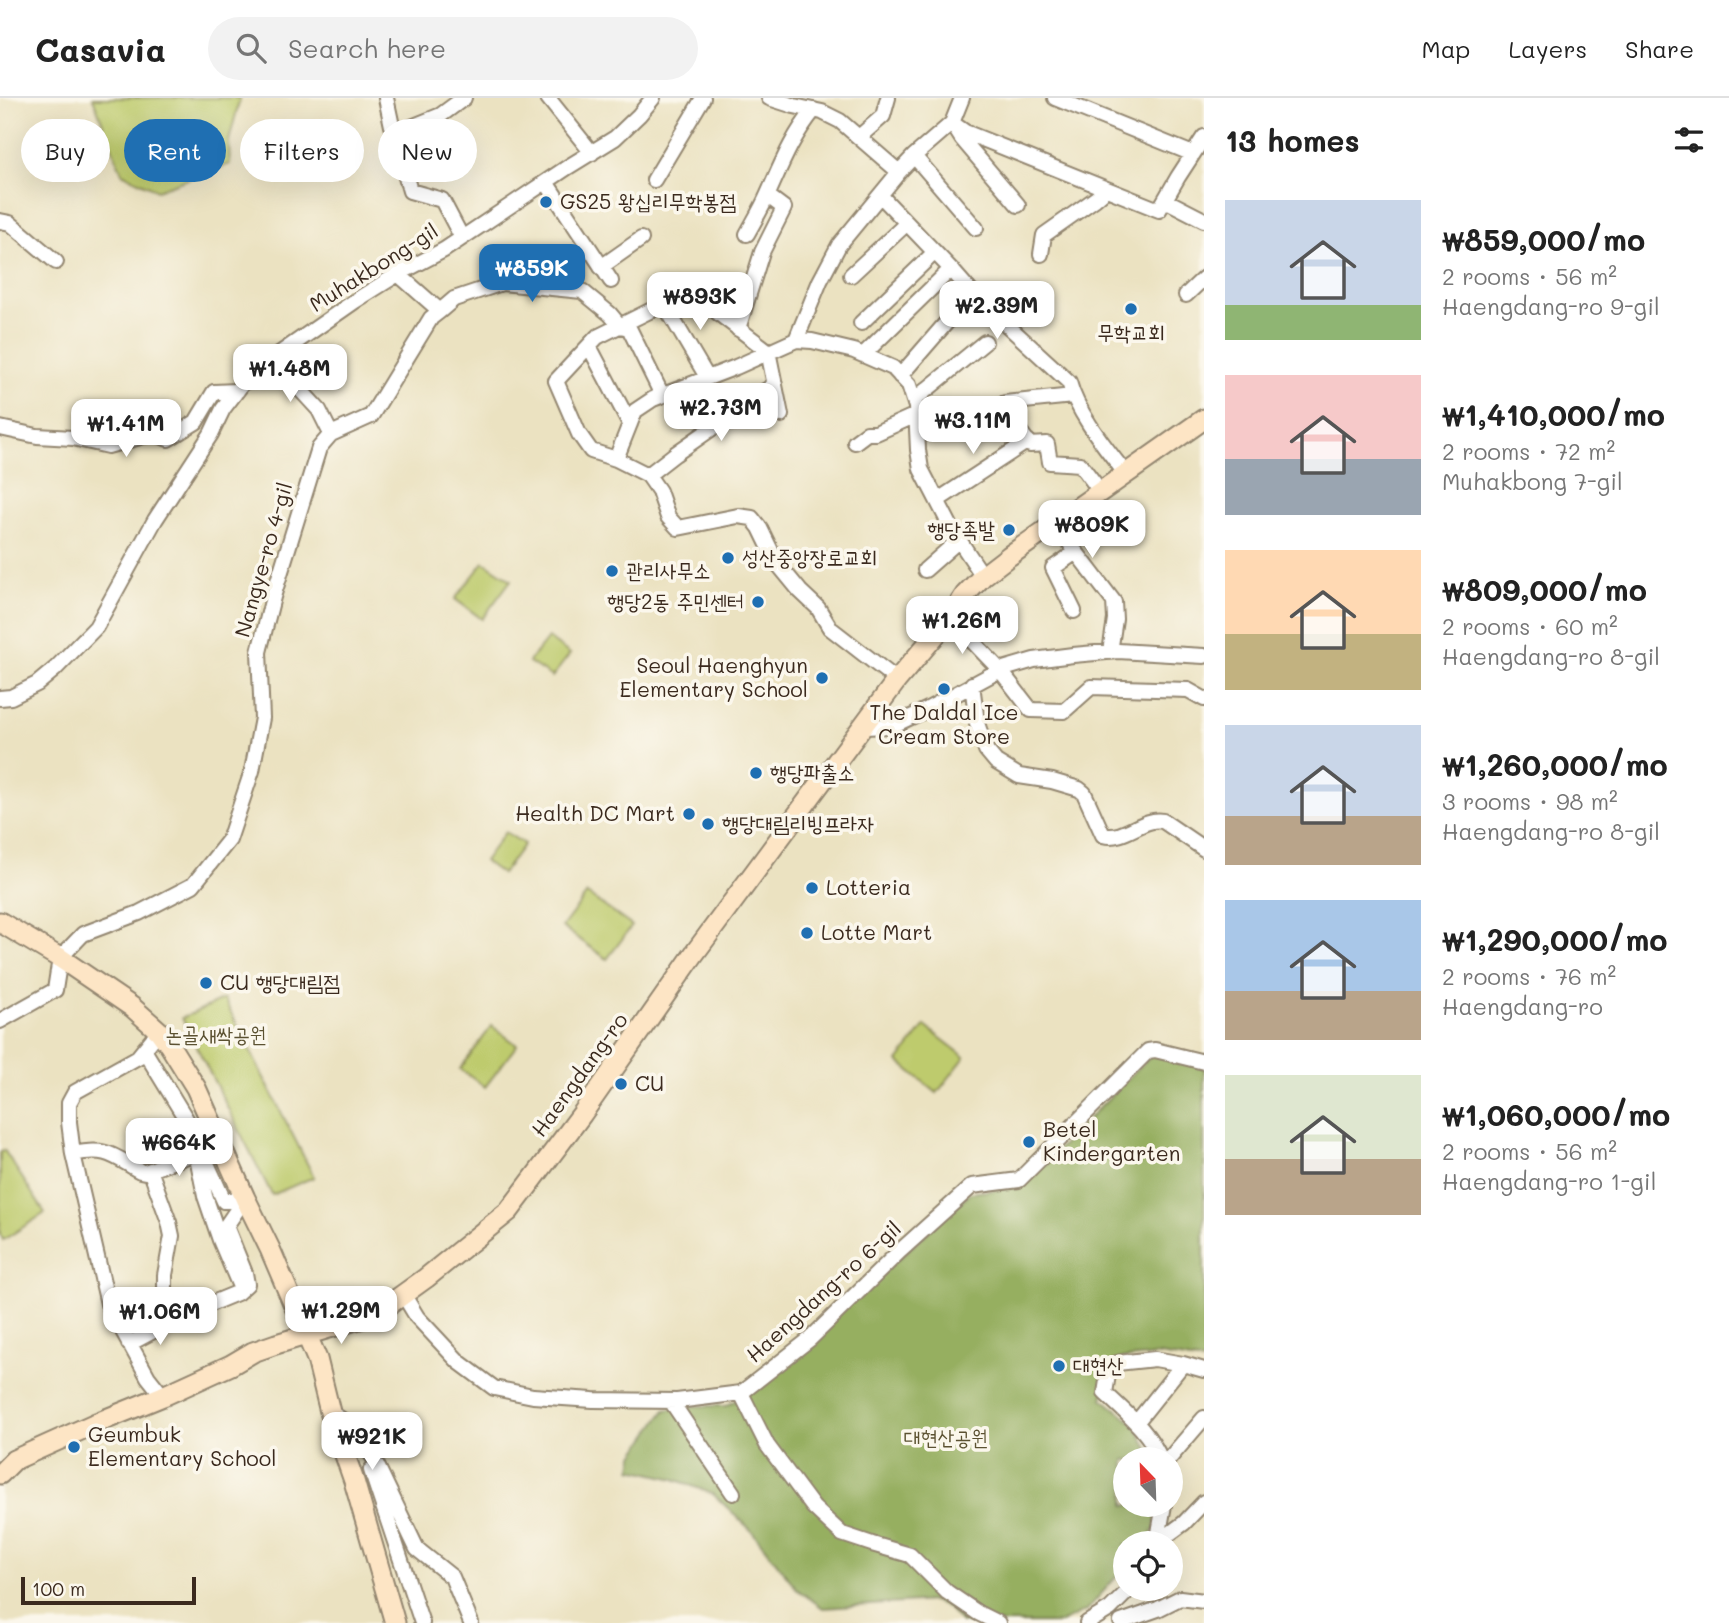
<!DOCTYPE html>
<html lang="en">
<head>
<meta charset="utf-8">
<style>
	:root { --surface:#fff; --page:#f2f2f2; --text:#222; --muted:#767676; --line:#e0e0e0; --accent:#1f6fb2 }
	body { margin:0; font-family:Mali,"Poor Story",sans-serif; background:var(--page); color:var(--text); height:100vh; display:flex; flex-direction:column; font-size:26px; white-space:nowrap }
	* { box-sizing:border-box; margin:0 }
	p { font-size:23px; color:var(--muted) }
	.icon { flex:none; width:38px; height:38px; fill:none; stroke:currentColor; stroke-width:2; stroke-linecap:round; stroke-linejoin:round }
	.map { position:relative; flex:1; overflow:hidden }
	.sheet { display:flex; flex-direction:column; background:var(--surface); width:525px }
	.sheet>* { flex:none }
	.top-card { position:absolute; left:21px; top:21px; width:665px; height:63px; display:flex; gap:14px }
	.needle { width:46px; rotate:337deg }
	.fabs { position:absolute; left:1113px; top:1349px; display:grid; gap:14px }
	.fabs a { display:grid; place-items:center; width:70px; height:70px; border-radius:50%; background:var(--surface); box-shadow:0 7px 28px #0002; font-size:35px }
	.scale { position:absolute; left:21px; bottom:18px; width:175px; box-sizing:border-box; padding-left:7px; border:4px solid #3b2a1e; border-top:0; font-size:19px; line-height:24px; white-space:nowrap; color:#3b2a1e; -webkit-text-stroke:5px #fbf7ec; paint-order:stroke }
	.price { position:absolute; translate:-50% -60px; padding:0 16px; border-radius:14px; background:#fff; color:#222; font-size:23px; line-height:46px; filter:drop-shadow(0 2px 4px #0008) }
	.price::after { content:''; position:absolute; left:50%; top:42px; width:21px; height:16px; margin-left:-10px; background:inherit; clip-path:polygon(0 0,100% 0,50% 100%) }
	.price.selected { background:var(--accent); color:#fff }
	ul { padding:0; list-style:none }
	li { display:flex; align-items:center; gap:21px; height:175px; padding:0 21px }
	li span { display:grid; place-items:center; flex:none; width:196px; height:140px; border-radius:0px; color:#555 }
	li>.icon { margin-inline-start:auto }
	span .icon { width:84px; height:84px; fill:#fffc; stroke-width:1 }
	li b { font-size:30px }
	h2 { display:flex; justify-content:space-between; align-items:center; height:84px; padding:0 21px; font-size:30px }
	.pill { padding:0 24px; border-radius:32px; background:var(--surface); box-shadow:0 7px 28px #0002; font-size:24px; line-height:63px }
	.pill.selected { background:var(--accent); color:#fff }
	header { display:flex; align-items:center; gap:42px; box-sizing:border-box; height:98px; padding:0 35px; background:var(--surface); border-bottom:2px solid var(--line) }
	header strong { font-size:33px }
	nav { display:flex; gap:38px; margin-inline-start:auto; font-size:24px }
	.search { width:490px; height:63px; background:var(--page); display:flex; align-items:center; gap:18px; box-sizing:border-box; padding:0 24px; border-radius:38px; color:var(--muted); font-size:26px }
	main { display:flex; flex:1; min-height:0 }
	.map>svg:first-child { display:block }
</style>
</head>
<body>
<header>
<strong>Casavia</strong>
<div class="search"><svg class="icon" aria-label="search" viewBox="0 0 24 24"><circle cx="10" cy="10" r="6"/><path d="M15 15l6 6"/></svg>Search here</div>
<nav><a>Map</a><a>Layers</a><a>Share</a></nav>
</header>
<main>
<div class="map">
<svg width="1204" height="1525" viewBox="0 0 1204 1525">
	<rect width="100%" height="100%" fill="#fbf7ec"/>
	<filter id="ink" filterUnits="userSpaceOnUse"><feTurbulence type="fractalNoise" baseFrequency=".0143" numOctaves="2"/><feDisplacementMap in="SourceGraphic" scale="14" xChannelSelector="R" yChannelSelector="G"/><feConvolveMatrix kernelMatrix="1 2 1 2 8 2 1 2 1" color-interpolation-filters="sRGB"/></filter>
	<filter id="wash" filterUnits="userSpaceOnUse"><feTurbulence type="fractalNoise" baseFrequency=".00686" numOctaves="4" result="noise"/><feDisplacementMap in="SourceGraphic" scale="28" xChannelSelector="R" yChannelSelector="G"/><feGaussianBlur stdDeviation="1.57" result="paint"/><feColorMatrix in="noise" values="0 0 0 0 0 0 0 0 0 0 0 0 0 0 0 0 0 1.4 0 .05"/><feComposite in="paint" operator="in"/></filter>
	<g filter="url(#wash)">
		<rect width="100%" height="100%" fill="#ebe2c1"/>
		<path fill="#becb6d" stroke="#7c7a46" stroke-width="2" d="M93,0H240L229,43L230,66L157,92L122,75Z
			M484,464L511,482L482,521L455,501Z
			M548,540L570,556L552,579L529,564Z
			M505,734L524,746L502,776L484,763Z
			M587,796L632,828L607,861L562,829Z
			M224,901L314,1079L272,1097L182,920Z
			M492,928L517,947L485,989L460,971Z
			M925,928L965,959L937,995L898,963Z
			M4,1052L45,1115L3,1142L0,1136V1055Z"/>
		<path fill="#96af60" stroke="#686c3f" stroke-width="2" d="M1156,957L1204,969V1264L1160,1257L1119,1261L1102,1300L1133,1325L1155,1361L1125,1362V1407H1157L1155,1431L1144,1445L1125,1446V1469L1086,1513L1061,1525H961L949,1511L933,1503L823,1510L798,1492L751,1432L713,1396L674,1381L632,1371L634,1357L665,1312L692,1308H726L759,1289L970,1095L1021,1089L1150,958Z"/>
	</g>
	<g filter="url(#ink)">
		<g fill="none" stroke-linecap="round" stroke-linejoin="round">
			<defs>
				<path id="minor" d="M386,0L395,42L410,93L442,102L462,140
					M548,0L592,55
					M769,0L794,8L822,14L840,23L899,74
					M1055,0L1193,56
					M952,25L965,34L1159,112L1178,79L1204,39
					M955,30L962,41L1018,107
					M394,36L441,17L464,0
					M859,39L883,18L888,0
					M914,58L976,130
					M654,82L703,0
					M546,84L611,183
					M880,97L951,171L972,195L1069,284C1077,315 1106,350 1126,376
					M1165,102L1204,122
					M0,123L10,125L56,164
					M747,136C754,123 762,110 768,96C782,65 792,39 814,12
					M1041,156L1044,137L1095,101L1102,95L1103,90
					M601,169L641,141
					M851,177L907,125
					M1186,197L1204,180
					M664,206L707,279
					M440,213L454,201L502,185L582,193L610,216L620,228
					M861,225L935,154
					M620,228L629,230L662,297
					M738,231L762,154L784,110L768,98
					M796,242L812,243L854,253L893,270L909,287L916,309L918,352L921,371L953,433L983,478
					M589,248L630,326
					M863,257L951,171
					M272,261L319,312L331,336
					M900,278L972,195
					M1073,298L1005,305L1013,324L1030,347L1047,346L1050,364L1080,366L1101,394
					M914,302L985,244
					M781,317L768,253L718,215L698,189L597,239L556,283L579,336L591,353L616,361L648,377L659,393L668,419L678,430L738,418L752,420L760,430L777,465L800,493L818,510L830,530L897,582
					M0,330L37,338L73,340L108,348L154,335L168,341L196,324L214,294L237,293
					M855,344L867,335H876L916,317
					M616,361L635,313L653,301L736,269L796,242L820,183L839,147L899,74L914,58L952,25L962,0
					M648,377L675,356L774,287
					M938,402L1028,343
					M1056,426L1076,454L1053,470L1074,513
					M1076,454L1114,504L1115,521L1110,554
					M925,472L959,442
					M950,520L1000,572L1031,612L1064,613L1091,589L1188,592L1204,601
					M972,586L977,625L986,652L996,664L1019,678L1052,683L1079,691L1084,695L1103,737C1125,743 1142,719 1163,723L1204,751
					M0,600L11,599L37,586L55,571L96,529L155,422L211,336L223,311L249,277L355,203L398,176L444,152L568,69L615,40L639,17L653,0
					M862,629L892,628L928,611L1000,572L1034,562L1073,557L1118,553L1204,558
					M0,923L55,892L60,860L83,836L139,815L193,787L229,742L252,673L262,620L259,554L273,499L319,350L331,336L371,318L431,220L440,213L398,176
					M159,933L138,959L75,994L69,1005V1024L73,1056L108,1206L148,1279L163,1298
					M144,952L186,1021L193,1039L205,1098L220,1142L241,1191
					M200,1050L224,1103L245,1100
					M73,1056C107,1049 112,1057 140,1073L145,1074L195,1055
					M150,1072L169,1124L172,1138L165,1177V1198L176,1221
					M403,1196L417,1219L459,1264L494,1290L533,1298L593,1302L677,1303L741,1295L810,1241L900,1153L972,1088L1019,1082L1148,953L1155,952L1204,964
					M129,1246L181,1218L237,1195L247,1186L245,1175L226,1128L245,1100
					M741,1295L767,1347L813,1409L842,1436L872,1446L910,1457L947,1494L978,1515L998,1525
					M671,1303L733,1395
					M330,1314L353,1329L373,1359L417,1451L452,1479L471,1525
					M1136,1325L1183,1266
					M1161,1362C1150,1334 1126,1315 1105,1295L1108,1277L1117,1265L1155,1261L1183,1266L1204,1272
					M1168,1362L1204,1320
					M371,1372L422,1525
					M1157,1445L1184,1425L1204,1404
					M1157,1446L1164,1407
					M1121,1524L1158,1511L1180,1500L1204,1503
					M1087,1525L1110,1511L1130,1491"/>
				<path id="secondary" d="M0,824L60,860L132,909L159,933L170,948L196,990L245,1100L270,1151L317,1261L330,1314L354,1383L395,1525
					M0,1376L14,1362L94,1326L163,1298L231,1267L253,1254L276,1246L376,1216L426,1180L509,1113L582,1016L694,856L897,582L950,520L965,497L983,478L1009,458L1204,321"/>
			</defs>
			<use href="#minor" stroke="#938670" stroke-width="18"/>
			<use href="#secondary" stroke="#938670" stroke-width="23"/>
			<use href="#minor" stroke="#fff" stroke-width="14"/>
			<use href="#secondary" stroke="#fde5c5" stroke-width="19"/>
		</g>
	</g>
	<g fill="#1f6fb2" stroke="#fbf7ec" stroke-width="2.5">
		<circle cx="546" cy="104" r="7"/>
		<circle cx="1131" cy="211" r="7"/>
		<circle cx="1009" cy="432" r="7"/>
		<circle cx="728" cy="460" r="7"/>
		<circle cx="612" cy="473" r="7"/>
		<circle cx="758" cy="504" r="7"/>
		<circle cx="822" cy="580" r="7"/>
		<circle cx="944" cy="591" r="7"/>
		<circle cx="756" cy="675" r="7"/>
		<circle cx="689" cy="716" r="7"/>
		<circle cx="708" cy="726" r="7"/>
		<circle cx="812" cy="790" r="7"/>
		<circle cx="807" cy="835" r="7"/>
		<circle cx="206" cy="885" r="7"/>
		<circle cx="621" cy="986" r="7"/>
		<circle cx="1029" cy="1044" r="7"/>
		<circle cx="1059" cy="1268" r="7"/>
		<circle cx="74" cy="1349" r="7"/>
	</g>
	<g text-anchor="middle" stroke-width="7" stroke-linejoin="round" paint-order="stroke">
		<g font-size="21" fill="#3b2a1e" stroke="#fbf7ec" text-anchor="start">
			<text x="560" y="111">GS25 왕십리무학봉점</text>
			<text x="1131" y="242" text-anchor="middle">무학교회</text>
			<text x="995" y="439" text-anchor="end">행당족발</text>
			<text x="742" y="467">성산중앙장로교회</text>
			<text x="626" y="480">관리사무소</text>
			<text x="744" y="511" text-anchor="end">행당2동 주민센터</text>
			<text x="808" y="575" text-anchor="end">Seoul Haenghyun<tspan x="808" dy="24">Elementary School</tspan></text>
			<text x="944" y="622" text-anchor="middle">The Daldal Ice<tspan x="944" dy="24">Cream Store</tspan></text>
			<text x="770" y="682">행당파출소</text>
			<text x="675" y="723" text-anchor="end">Health DC Mart</text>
			<text x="722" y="733">행당대림리빙프라자</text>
			<text x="826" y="797">Lotteria</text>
			<text x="821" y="842">Lotte Mart</text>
			<text x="220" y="892">CU 행당대림점</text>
			<text x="635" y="993">CU</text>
			<text x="1043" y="1039">Betel<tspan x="1043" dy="24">Kindergarten</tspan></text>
			<text x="1073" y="1275">대현산</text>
			<text x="88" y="1344">Geumbuk<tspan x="88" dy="24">Elementary School</tspan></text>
		</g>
		<g font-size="21" fill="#3b2a1e" stroke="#fbf7ec">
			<text transform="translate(374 170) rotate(-32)" y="7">Muhakbong-gil</text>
			<text transform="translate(264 462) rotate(-74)" y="7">Nangye-ro 4-gil</text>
			<text transform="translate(580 977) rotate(-54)" y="7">Haengdang-ro</text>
			<text transform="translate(824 1194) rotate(-42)" y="7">Haengdang-ro 6-gil</text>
		</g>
		<g font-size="21" fill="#5c5232" stroke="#fbf7ec">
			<text x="216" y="944">논골새싹공원</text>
			<text x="946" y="1347">대현산공원</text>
		</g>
	</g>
</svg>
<div class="fabs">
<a><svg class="needle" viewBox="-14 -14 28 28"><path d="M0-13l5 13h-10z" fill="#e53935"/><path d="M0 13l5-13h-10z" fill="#767676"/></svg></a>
<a><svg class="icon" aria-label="locate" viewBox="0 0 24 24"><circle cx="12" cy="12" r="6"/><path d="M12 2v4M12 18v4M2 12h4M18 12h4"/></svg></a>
</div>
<div class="scale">100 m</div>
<b class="price selected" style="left:532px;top:206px">₩859K</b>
<b class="price" style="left:700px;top:234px">₩893K</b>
<b class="price" style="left:997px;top:243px">₩2.39M</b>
<b class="price" style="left:290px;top:306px">₩1.48M</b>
<b class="price" style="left:721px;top:345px">₩2.73M</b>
<b class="price" style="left:973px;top:358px">₩3.11M</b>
<b class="price" style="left:126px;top:361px">₩1.41M</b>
<b class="price" style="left:1092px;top:462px">₩809K</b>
<b class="price" style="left:962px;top:558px">₩1.26M</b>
<b class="price" style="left:179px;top:1080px">₩664K</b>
<b class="price" style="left:341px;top:1248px">₩1.29M</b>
<b class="price" style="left:160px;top:1249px">₩1.06M</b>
<b class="price" style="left:372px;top:1374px">₩921K</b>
<div class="top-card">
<a class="pill">Buy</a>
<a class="pill selected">Rent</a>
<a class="pill">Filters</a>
<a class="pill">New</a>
</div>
</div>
<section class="sheet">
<h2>13 homes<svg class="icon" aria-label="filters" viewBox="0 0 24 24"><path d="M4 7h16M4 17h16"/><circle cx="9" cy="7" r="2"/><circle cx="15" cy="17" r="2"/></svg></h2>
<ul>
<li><span style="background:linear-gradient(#c9d6e8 75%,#8fb573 0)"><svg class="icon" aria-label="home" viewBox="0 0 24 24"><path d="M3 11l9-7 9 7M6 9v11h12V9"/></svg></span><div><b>₩859,000/mo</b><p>2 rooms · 56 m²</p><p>Haengdang-ro 9-gil</p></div></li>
<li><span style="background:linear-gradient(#f6c9c9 60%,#9aa5b1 0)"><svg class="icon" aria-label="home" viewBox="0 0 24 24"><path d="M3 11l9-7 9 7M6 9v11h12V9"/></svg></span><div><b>₩1,410,000/mo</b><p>2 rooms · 72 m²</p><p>Muhakbong 7-gil</p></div></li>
<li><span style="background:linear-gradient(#ffd9b3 60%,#c2b280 0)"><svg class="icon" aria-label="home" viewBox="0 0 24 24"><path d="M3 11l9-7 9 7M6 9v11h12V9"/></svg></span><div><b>₩809,000/mo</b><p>2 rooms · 60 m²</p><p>Haengdang-ro 8-gil</p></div></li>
<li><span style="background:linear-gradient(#c9d6e8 65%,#b9a48a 0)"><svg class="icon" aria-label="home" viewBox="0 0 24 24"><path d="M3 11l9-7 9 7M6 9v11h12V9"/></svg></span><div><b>₩1,260,000/mo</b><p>3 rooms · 98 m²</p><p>Haengdang-ro 8-gil</p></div></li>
<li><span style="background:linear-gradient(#a9c7e8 65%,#b9a48a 0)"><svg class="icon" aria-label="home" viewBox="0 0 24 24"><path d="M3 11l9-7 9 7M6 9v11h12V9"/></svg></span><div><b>₩1,290,000/mo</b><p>2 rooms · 76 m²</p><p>Haengdang-ro</p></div></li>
<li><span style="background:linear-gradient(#dfe7d0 60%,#b9a48a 0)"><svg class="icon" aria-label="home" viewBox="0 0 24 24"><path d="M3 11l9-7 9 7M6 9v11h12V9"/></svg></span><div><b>₩1,060,000/mo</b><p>2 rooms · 56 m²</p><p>Haengdang-ro 1-gil</p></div></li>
</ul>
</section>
</main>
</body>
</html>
